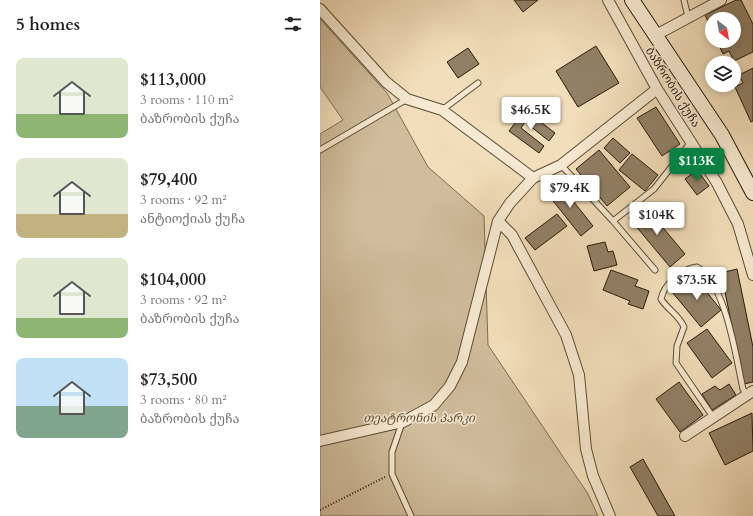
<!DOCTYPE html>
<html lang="en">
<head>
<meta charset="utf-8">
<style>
	:root { --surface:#fff; --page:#f6f6f6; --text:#202124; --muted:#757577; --accent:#0b8043 }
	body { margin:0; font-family:Cardo,"Noto Serif Georgian",serif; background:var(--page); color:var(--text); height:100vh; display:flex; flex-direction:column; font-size:15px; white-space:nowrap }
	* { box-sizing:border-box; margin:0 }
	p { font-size:13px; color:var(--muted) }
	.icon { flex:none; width:22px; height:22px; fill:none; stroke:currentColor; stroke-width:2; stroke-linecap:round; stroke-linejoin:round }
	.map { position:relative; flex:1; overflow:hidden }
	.details { display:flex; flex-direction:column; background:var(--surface); width:320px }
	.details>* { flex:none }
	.needle { width:26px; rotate:149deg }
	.fabs { position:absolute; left:385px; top:12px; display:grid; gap:8px }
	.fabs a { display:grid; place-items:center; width:36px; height:36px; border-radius:50%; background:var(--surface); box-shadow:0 2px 10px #0003; font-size:20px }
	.price { position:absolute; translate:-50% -34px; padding:0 9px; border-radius:4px; background:#fff; color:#222; font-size:13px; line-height:26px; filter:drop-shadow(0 1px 2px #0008) }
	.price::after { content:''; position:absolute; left:50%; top:24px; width:12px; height:9px; margin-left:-6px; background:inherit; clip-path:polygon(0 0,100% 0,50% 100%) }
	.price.selected { background:var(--accent); color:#fff }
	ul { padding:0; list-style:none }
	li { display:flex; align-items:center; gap:12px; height:100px; padding:0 16px }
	li span { display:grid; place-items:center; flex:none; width:112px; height:80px; border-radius:8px; color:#555 }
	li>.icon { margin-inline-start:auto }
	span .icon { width:48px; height:48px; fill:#fffc; stroke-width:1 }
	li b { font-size:17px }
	h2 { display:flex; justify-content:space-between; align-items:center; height:48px; padding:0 16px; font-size:17px }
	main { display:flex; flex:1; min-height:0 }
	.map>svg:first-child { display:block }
</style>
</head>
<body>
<main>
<section class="details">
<h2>5 homes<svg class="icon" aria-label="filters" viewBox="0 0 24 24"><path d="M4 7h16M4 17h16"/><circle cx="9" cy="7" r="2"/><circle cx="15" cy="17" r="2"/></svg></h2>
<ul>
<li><span style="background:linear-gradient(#dfe7d0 70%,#8fb573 0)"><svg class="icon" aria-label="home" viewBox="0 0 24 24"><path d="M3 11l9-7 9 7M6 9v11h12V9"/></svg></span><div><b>$113,000</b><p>3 rooms · 110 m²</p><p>ბაზრობის ქუჩა</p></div></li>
<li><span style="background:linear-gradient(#dfe7d0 70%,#c2b280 0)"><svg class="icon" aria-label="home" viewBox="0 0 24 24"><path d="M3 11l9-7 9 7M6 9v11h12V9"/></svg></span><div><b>$79,400</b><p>3 rooms · 92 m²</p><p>ანტიოქიას ქუჩა</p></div></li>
<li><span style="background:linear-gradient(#dfe7d0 75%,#8fb573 0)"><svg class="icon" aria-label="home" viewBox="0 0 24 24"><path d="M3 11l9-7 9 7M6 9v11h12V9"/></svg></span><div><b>$104,000</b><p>3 rooms · 92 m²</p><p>ბაზრობის ქუჩა</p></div></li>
<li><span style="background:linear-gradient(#bfe0f5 60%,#7fa58c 0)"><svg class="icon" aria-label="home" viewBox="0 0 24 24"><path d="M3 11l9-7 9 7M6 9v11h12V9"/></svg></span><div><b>$73,500</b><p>3 rooms · 80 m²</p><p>ბაზრობის ქუჩა</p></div></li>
</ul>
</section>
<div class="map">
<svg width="433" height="516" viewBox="0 0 433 516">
	<rect width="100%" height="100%" fill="#f2deba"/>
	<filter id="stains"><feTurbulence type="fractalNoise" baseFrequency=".005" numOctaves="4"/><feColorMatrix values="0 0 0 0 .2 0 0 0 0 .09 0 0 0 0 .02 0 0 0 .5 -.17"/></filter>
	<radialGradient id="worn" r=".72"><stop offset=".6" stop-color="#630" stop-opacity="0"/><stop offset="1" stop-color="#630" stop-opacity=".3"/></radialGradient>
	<path fill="#d0bd9c" stroke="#7c6c53" d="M0,19L67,93L108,167L164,216L168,345L268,494L278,516H0V134L23,120L0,87Z"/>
	<path fill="#918066" stroke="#281b0a" d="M194,0H218L203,12Z
		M416,0H421L433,24V52L414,61L409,51L403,54L397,41H414V19H392V30L385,15Z
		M276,46L299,83L258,107L236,71Z
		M148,48L159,64L138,78L127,62Z
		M433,68V121L431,122L415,87L423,83L419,75Z
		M336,107L360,144L342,156L317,118Z
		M205,110L235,133L229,141L205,122L201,128L224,146L219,153L189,131Z
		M293,138L310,153L300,163L284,148Z
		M279,150L310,187L287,206L256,169Z
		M312,154L338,175L325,191L299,170Z
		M377,170L389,186L377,195L365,179Z
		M238,182L273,226L261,236L226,192Z
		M324,205L365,254L350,267L309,218Z
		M237,214L247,226L215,250L205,238Z
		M285,242L288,252L293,251L297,265L274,271L267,246Z
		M417,269L433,347V382L424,384L401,273Z
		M291,270L318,280L315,286L329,291L323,309L308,304L310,301L283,290Z
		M374,276L401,310L381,327L353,293Z
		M387,329L412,363L392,378L367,343Z
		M359,382L383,415L360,432L336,399Z
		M409,384L416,395L392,410L382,394L395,386L400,390Z
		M432,413L433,451L405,465L389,433Z
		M323,459L355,516H338L310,467Z"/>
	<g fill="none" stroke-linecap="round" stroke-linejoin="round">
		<defs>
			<path id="service" d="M364,0L368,17
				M122,110L158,83
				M0,150L87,99
				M241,165L293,221L335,270
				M293,221L334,189L371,142
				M393,417L356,363L357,346L364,327C359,315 348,310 341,299C344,284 362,269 377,267C406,283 416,358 423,389L427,396
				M82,423L72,452V474L91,516"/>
			<path id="minor" d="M288,0L337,89L397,183L418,224L433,275
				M0,9L66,82L87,99L122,110L213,178
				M336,35L401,0
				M178,221L192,235L246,335L259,375L266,449L273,476L290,516
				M365,436L433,391
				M0,441L83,422L114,405L130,386L142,362L178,221L190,203L213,178L241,165L337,89"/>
			<path id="secondary" d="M312,0L402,135L433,193"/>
		</defs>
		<use href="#service" stroke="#5a4c36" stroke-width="7"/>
		<use href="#minor" stroke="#5a4c36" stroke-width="12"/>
		<use href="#secondary" stroke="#281b0a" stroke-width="16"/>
		<path stroke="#281b0a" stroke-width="2" stroke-dasharray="1 2" stroke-linecap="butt" d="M0,510L65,477"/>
		<use href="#service" stroke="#f7ead2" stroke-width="5"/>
		<use href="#minor" stroke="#f7ead2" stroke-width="10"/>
		<use href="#secondary" stroke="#f7ead2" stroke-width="14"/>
	</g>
	<g text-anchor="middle" stroke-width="3" stroke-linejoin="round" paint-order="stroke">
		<g font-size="12" fill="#281b0a" stroke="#f7ead2">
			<text transform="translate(353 87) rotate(58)" y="4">ბაზრობის ქუჩა</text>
		</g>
		<g font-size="12" font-style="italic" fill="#5a4c36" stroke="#f7ead2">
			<text x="99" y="422">თეატრონის პარკი</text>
		</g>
	</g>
	<rect width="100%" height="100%" filter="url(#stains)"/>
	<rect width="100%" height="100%" fill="url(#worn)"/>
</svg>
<div class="fabs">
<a><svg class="needle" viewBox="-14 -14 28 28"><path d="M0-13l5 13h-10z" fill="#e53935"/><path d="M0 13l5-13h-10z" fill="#757577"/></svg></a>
<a><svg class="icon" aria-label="layers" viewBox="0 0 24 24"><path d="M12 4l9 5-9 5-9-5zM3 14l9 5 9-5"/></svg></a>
</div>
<b class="price" style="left:211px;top:131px">$46.5K</b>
<b class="price selected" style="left:377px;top:182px">$113K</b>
<b class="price" style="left:250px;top:209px">$79.4K</b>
<b class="price" style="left:337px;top:236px">$104K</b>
<b class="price" style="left:377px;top:301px">$73.5K</b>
</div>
</main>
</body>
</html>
